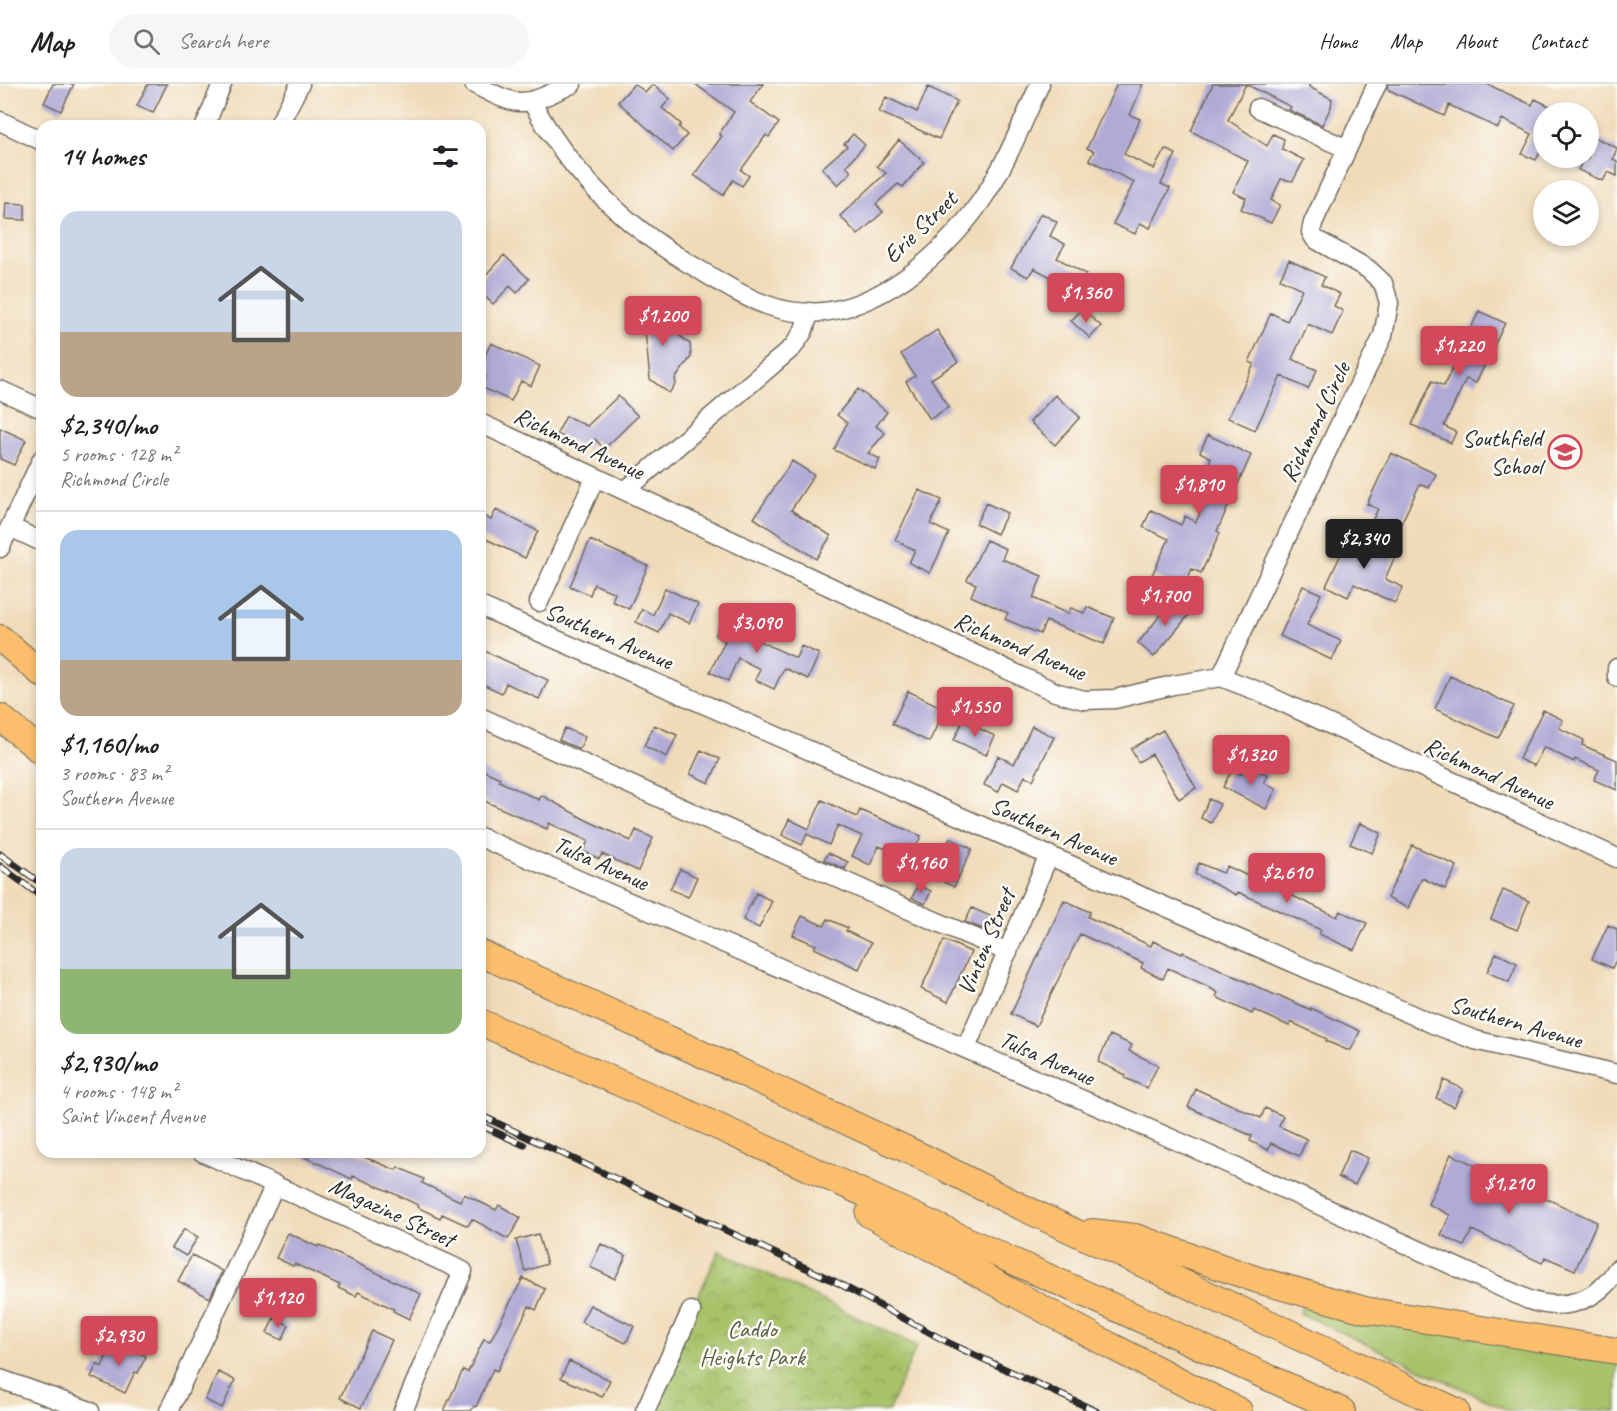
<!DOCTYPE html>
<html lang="en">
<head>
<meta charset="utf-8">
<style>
	:root { --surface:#fff; --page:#f6f6f6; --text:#202124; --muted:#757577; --line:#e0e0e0; --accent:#d1495b }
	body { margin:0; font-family:Caveat,sans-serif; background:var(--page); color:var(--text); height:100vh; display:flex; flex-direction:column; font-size:22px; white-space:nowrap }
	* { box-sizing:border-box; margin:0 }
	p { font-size:20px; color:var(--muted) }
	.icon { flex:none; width:33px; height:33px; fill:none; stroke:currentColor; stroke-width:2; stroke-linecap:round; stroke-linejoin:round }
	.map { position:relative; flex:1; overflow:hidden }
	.drawer { position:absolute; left:36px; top:36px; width:450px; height:1038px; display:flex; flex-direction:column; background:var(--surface); border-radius:18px; box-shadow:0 3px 9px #0003 }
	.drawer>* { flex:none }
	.tools { position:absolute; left:1533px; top:18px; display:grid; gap:12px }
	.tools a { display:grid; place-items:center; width:66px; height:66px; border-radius:50%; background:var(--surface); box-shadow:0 3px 9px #0003; font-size:30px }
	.price { position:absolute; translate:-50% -51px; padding:0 14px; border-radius:6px; background:var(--accent); color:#fff; font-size:20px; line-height:39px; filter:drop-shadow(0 2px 3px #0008) }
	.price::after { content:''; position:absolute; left:50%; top:36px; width:18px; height:14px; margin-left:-9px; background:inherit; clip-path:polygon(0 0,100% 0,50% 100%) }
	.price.on { background:#222; color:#fff }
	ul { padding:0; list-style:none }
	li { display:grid; align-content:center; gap:12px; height:318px; padding:0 24px }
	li+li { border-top:2px solid var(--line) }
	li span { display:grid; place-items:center; height:186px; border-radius:18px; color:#555 }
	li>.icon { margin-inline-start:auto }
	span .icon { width:108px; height:108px; fill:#fffc; stroke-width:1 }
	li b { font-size:26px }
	h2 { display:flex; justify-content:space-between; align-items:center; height:72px; padding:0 24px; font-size:26px }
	header { display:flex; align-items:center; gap:36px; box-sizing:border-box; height:84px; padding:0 30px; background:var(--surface); border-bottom:2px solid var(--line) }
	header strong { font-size:28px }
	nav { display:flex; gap:33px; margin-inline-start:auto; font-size:21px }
	.search { width:420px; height:54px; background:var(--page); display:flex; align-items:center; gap:15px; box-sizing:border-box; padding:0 21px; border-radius:33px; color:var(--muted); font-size:22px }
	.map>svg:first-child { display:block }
</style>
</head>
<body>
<header>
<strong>Map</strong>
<div class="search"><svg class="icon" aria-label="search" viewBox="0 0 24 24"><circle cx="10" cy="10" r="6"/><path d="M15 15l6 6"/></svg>Search here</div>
<nav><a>Home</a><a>Map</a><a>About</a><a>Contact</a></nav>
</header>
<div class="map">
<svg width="1617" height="1327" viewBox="0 0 1617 1327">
	<defs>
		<pattern id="park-crowns" width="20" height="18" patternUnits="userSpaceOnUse" patternTransform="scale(1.5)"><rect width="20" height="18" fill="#a7c269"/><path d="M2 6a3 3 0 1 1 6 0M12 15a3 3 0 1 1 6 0" fill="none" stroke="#889e57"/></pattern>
	</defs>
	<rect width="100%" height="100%" fill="#fdfcf7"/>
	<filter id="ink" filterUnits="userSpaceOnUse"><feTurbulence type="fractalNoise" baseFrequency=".0167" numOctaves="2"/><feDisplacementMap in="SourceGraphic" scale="12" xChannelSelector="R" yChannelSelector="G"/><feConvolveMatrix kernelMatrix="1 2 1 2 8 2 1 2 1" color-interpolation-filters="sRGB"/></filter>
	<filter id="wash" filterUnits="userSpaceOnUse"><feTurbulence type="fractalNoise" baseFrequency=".008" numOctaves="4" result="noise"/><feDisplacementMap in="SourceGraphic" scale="24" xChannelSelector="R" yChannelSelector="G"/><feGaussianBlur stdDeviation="1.35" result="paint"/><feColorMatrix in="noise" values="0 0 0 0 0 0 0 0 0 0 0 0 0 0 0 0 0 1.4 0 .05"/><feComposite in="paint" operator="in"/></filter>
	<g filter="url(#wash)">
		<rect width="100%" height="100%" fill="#f0dbb9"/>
		<path fill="#a7c269" stroke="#69764a" stroke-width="1.5" d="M1302,1222L1399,1241L1617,1276V1327H1510L1299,1229Z"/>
		<path fill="url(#park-crowns)" stroke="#69764a" stroke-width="1.5" d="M719,1167L917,1262L888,1327H645Z"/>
		<g id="blocks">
			<path fill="#b0aad5" d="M53,0H74L61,27L44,19Z
				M148,0H167L153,29L137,22Z
				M634,0L646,8L653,0L670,15L662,24L681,40L679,43L687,51L673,67L618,18Z
				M695,0H763L750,18L779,39L769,53L766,51L741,86L749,92L742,102L733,96L723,111L694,91L722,52L719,50L734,28Z
				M1117,0H1143L1130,31L1140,35L1124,70L1154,85L1165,65L1176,70L1161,100L1170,104L1150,144L1140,139L1135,150L1113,140L1134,98L1089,76L1094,67L1087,64Z
				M1213,0H1246L1228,36L1267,62L1273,50L1284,55L1282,65L1304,76L1293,97L1281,95L1271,116L1280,121L1271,139L1241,125L1246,114L1233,108L1248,77L1191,47Z
				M1246,0H1310L1309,3L1332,15L1331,23L1322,41L1289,26L1291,23Z
				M1388,0H1487L1532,21L1535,15L1562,28H1544V61L1536,76L1522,70L1532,50L1502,35L1498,44L1449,21L1444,32L1387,5Z
				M928,3L957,17L939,55L879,28L886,13L917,28Z
				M853,50L865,61L846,82L851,88L838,101L822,84L847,62L844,60Z
				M1594,53L1617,64L1613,75L1617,77V92L1608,88L1603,97L1578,86L1584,74H1588V64Z
				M899,56L924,78L903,103L898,100L876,120L883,128L858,151L840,132L886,89L877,82Z
				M6,119L25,120V136L5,135Z
				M1041,129L1057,138L1050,152L1065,160L1057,174L1086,190L1077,207L1034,184L1028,193L1011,184Z
				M504,171L529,195L517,209L510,202L493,220L480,208V197Z
				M1289,176L1325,193L1321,201L1340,210L1334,222L1343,227L1332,251L1308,240L1292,275L1317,286L1308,305L1281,292L1255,346L1228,334L1254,280L1249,278L1271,229L1287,237L1302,205L1280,195Z
				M647,218L669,235L670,244L690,260L691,273L675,295L676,300L669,309L650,295L645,247L632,237Z
				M1082,225L1101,242L1090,254L1071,237Z
				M1479,227L1505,239L1476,299L1466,295L1444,342L1456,348L1451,359L1412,341L1432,297L1444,302Z
				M937,246L958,278L931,295L949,323L930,335L906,298L915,292L901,270Z
				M491,259L540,282L531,302L521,297L511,317L481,303L486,293L480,291V282Z
				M858,305L887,328L876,342L885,349L868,369L880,375L875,385L834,366L847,339L837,331Z
				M1055,311L1080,333L1055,361L1030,338Z
				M618,312L638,332L604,365L595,355L586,364L557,350L566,332L587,342Z
				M0,344L26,356L14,381L0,375Z
				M1208,351L1251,371L1217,447L1220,449L1201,489L1192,485L1183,505L1152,491L1169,455L1143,443L1151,426L1181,441L1185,432L1196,438L1213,399L1202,394L1211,374L1200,368Z
				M1391,369L1436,390L1429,404L1420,400L1398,446L1373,435L1378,425L1367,420Z
				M792,377L814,391L791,426L831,452L816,475L754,434Z
				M919,406L942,416L930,440L949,449L930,489L909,479L915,466L895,456Z
				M986,419L1007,429L997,450L976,440Z
				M496,426L538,447L525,474L480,452V430L491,436Z
				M1351,449L1396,470L1385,495L1403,503L1395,519L1354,500L1348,513L1326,502Z
				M590,456L648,482L629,525L612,517L615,509L594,500L590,511L570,502Z
				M986,456L1006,465L1002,475L1042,492L1033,514L1068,530L1071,524L1084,529L1087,523L1114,534L1104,560L1046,537L1040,550L1005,535L1008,529L971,512L976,500L967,496Z
				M1303,502L1321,510L1307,541L1341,557L1332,576L1280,552Z
				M665,504L698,520L689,539L668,529L659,549L636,538L642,525L653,531Z
				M1175,513L1192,527L1154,573L1138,559Z
				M725,530L761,547L757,556L796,574L801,562L819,570L808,595L784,584L774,605L755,596L760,585L738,574L728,597L710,588L725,557L715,552Z
				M480,565L548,596L539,615L506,599L502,609L480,599Z
				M1450,592L1514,622L1498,654L1435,625Z
				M908,607L945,625L929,658L892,640Z
				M1543,626L1563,636L1559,644L1584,656L1582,661L1617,676V706L1594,696L1599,686L1575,675L1574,678L1544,663L1534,682L1519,675Z
				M963,637L995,652L986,671L954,656Z
				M654,641L677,651L667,673L644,662Z
				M1032,642L1054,653L1033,696L1025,692L1018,706L1003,698L998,708L984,701L998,672L1014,680Z
				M565,644L585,653L579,665L559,656Z
				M1163,646L1196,704L1179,715L1152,670L1138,678L1131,665Z
				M701,666L720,675L709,699L690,690Z
				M1246,680L1268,691L1264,699L1276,705L1266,725L1223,703L1232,686L1241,690Z
				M480,685L500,694L499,697L539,716L541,711L586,736L631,757L636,746L653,754L638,787L602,770L599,775L583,767L588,757L549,739L547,745L480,715Z
				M1209,715L1220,720L1211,739L1201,734Z
				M822,716L857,733L860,726L921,752L910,776L879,762L870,781L852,772L862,752L838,741L829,761L807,750L802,761L782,751L789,735L809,745Z
				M1360,739L1381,749L1372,769L1350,760Z
				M950,754L972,765L954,803L932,792Z
				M1412,761L1457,782L1445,805L1422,794L1408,824L1387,814Z
				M828,769L848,778L845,785L824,776Z
				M1199,779L1223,789L1227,782L1254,795L1258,788L1287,802L1284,808L1337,833L1340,827L1367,839L1354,866L1319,850L1321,846L1238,808L1236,811L1195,790Z
				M680,785L697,793L688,813L670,805Z
				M918,801L931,807L925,820L912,814Z
				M1503,806L1529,817L1517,846L1491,835Z
				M756,809L772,817L759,844L743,836Z
				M1064,816L1090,828L1088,833L1151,862L1153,857L1182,870L1183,868L1277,912L1278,911L1311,926V924L1360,947L1351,966H1347L1326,957L1327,955L1291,938L1289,942L1254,926L1252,930L1216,913L1218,909L1207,902L1168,884L1163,895L1141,884L1143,879L1080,850L1036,942L1011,930Z
				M972,824L992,833L986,846L965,838Z
				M802,832L824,842L828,835L848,844L846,847L871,859L859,885L814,864L816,861L793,851Z
				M1608,841L1617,845V874L1612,884L1592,875Z
				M944,856L971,868L948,918L921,905Z
				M1496,869L1517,879L1509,898L1487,888Z
				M1110,951L1132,961L1129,967L1158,981L1147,1004L1125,994L1126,991L1098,978Z
				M1444,996L1463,1005L1454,1023L1436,1014Z
				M1196,1005L1261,1034L1265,1024L1283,1032L1279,1042L1307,1055L1299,1072L1271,1059L1268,1066L1250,1057L1252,1052L1188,1023Z
				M1350,1066L1368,1074L1355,1101L1338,1093Z
				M294,1068H352L396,1086L398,1083L424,1095L422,1099L460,1117L464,1110L496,1126L499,1121L521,1134L508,1155L472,1135L468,1142L442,1130L440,1134L417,1123L418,1121L382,1104L353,1092L352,1095Z
				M1451,1070L1597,1138L1575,1186L1545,1173L1542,1179L1472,1146L1464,1162L1441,1151L1450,1131L1428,1120Z
				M184,1145L198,1153L186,1172L172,1164Z
				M288,1149L318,1163L319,1161L421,1210L409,1235L393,1227L394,1225L358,1208L356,1212L338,1204L340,1201L295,1180L293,1182L276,1174Z
				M538,1150L547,1180L525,1187L516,1156Z
				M601,1160L626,1172L615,1195L590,1183Z
				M192,1171L222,1187L210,1214L178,1197Z
				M523,1194L545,1205L536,1226L529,1222L497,1287L493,1285L476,1323L474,1322L471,1327H444L463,1286L468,1288L484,1255L490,1257Z
				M590,1221L634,1242L626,1259L581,1238Z
				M274,1234L289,1241L282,1256L267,1249Z
				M372,1247L392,1256L361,1324L340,1314Z
				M113,1257L146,1272L138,1289L135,1288L125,1309L91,1293L97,1280L102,1283Z
				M569,1277L610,1296L602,1313L561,1294Z
				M218,1288L235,1296L222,1324L205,1316Z"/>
		</g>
	</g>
	<g filter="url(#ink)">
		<use href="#blocks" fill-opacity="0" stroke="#70695d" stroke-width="1.5"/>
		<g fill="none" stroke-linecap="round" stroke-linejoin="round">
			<defs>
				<path id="minor" d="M474,0C523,26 523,22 572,0
					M532,18C568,86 622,139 688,179C716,195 744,215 776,224C857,247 938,179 981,117C1006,81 1022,39 1040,0
					M1258,24L1347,65
					M0,37L42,57
					M205,42L222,0
					M278,42L300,0
					M0,306L42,325
					M480,339L1055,608L1084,616L1115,615L1173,601L1221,593L1260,608L1617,774
					M625,407L793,263L803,248L810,228
					M10,443L42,458
					M0,464L42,375
					M539,518L595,394
					M480,522L1433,940L1475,956L1617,990
					M1617,584V593
					M1221,593L1336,348L1383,252L1389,219L1383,199L1368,185L1315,155L1311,148L1313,139L1377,0
					M480,633L893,819L1008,868
					M480,753L1200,1067L1529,1216C1564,1228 1598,1217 1617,1185
					M966,964L1049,771
					M202,1068L463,1187L403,1327
					M0,1295L90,1327
					M169,1327L275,1101
					M645,1327L691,1227"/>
				<path id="highway" d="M0,554L42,590
					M0,633L42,668
					M480,869L728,982L927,1075L1011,1118L1456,1327
					M480,938L677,1024L1342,1327
					M869,1130L1109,1261L1239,1327
					M1092,1148L1135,1153L1258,1196L1365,1226L1617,1267"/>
			</defs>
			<use href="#minor" stroke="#70695d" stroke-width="21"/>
			<use href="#highway" stroke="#70695d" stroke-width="28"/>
			<use href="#minor" stroke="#fff" stroke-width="18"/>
			<use href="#highway" stroke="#fabe6d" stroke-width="26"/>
			<defs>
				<path id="rail" d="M0,770L42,800
					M0,782L42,813
					M480,1031L836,1198L951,1260L1096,1327
					M480,1041L524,1061"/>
			</defs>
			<use href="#rail" stroke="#2b2b2b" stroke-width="7"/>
			<use href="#rail" stroke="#fdfcf7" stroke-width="4.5" stroke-dasharray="14" stroke-linecap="butt"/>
		</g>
	</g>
	<defs>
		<symbol id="school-ring" viewBox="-11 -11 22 22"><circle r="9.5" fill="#fdfcf7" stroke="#d1495b" stroke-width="1.5"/><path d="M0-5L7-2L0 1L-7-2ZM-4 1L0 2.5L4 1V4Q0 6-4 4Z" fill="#d1495b"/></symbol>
	</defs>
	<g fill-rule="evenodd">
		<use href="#school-ring" x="1546" y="349" width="38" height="38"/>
	</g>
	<g text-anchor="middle" stroke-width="5" stroke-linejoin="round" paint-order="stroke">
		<g font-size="24" fill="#2b2b2b" stroke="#fdfcf7">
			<text transform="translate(920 143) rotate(-44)" y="8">Erie Street</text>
			<text transform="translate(1315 338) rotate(-64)" y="8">Richmond Circle</text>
			<text transform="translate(579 359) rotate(25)" y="8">Richmond Avenue</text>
			<text transform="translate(609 552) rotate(23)" y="8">Southern Avenue</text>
			<text transform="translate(1020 562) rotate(23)" y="8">Richmond Avenue</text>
			<text transform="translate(1489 689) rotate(25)" y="8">Richmond Avenue</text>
			<text transform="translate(1054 747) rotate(24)" y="8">Southern Avenue</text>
			<text transform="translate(601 779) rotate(24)" y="8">Tulsa Avenue</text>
			<text transform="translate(986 858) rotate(-67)" y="8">Vinton Street</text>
			<text transform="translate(1516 938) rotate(16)" y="8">Southern Avenue</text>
			<text transform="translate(1047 974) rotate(24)" y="8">Tulsa Avenue</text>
			<text transform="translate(392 1128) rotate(25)" y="8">Magazine Street</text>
		</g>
		<g font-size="24" fill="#2b2b2b" stroke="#fdfcf7" text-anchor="end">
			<text x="1542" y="362">Southfield<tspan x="1542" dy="28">School</tspan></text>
		</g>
		<g font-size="24" fill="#566041" stroke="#fdfcf7">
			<text x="752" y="1253">Caddo<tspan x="752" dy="28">Heights Park</tspan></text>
		</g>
	</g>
</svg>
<div class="tools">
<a><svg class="icon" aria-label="locate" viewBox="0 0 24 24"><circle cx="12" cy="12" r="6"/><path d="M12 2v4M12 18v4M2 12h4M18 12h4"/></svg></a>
<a><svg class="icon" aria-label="layers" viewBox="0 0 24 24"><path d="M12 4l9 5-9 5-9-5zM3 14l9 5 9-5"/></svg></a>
</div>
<b class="price" style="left:1086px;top:240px">$1,360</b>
<b class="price" style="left:663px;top:263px">$1,200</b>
<b class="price" style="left:1459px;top:293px">$1,220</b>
<b class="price" style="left:1199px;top:432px">$1,810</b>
<b class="price on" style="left:1364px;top:486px">$2,340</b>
<b class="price" style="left:1165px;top:543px">$1,700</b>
<b class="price" style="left:757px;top:570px">$3,090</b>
<b class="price" style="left:975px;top:654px">$1,550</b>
<b class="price" style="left:1251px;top:702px">$1,320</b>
<b class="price" style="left:921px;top:810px">$1,160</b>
<b class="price" style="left:1287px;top:820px">$2,610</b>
<b class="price" style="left:1509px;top:1131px">$1,210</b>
<b class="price" style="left:278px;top:1245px">$1,120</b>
<b class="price" style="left:119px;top:1283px">$2,930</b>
<section class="drawer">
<h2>14 homes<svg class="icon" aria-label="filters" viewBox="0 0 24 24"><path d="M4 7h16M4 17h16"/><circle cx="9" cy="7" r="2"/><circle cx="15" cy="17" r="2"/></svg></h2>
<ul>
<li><span style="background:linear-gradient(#c9d6e8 65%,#b9a48a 0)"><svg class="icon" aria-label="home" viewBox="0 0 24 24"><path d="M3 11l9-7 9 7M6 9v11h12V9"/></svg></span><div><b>$2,340/mo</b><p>5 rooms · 128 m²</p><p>Richmond Circle</p></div></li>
<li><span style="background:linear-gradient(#a9c7e8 70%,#b9a48a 0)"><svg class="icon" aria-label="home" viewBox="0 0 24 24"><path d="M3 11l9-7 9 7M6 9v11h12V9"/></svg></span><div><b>$1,160/mo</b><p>3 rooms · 83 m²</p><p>Southern Avenue</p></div></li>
<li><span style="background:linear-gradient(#c9d6e8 65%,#8fb573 0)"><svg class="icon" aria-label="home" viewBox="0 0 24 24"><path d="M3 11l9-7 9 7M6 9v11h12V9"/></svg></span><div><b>$2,930/mo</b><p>4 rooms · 148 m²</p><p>Saint Vincent Avenue</p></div></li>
</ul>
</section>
</div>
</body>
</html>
